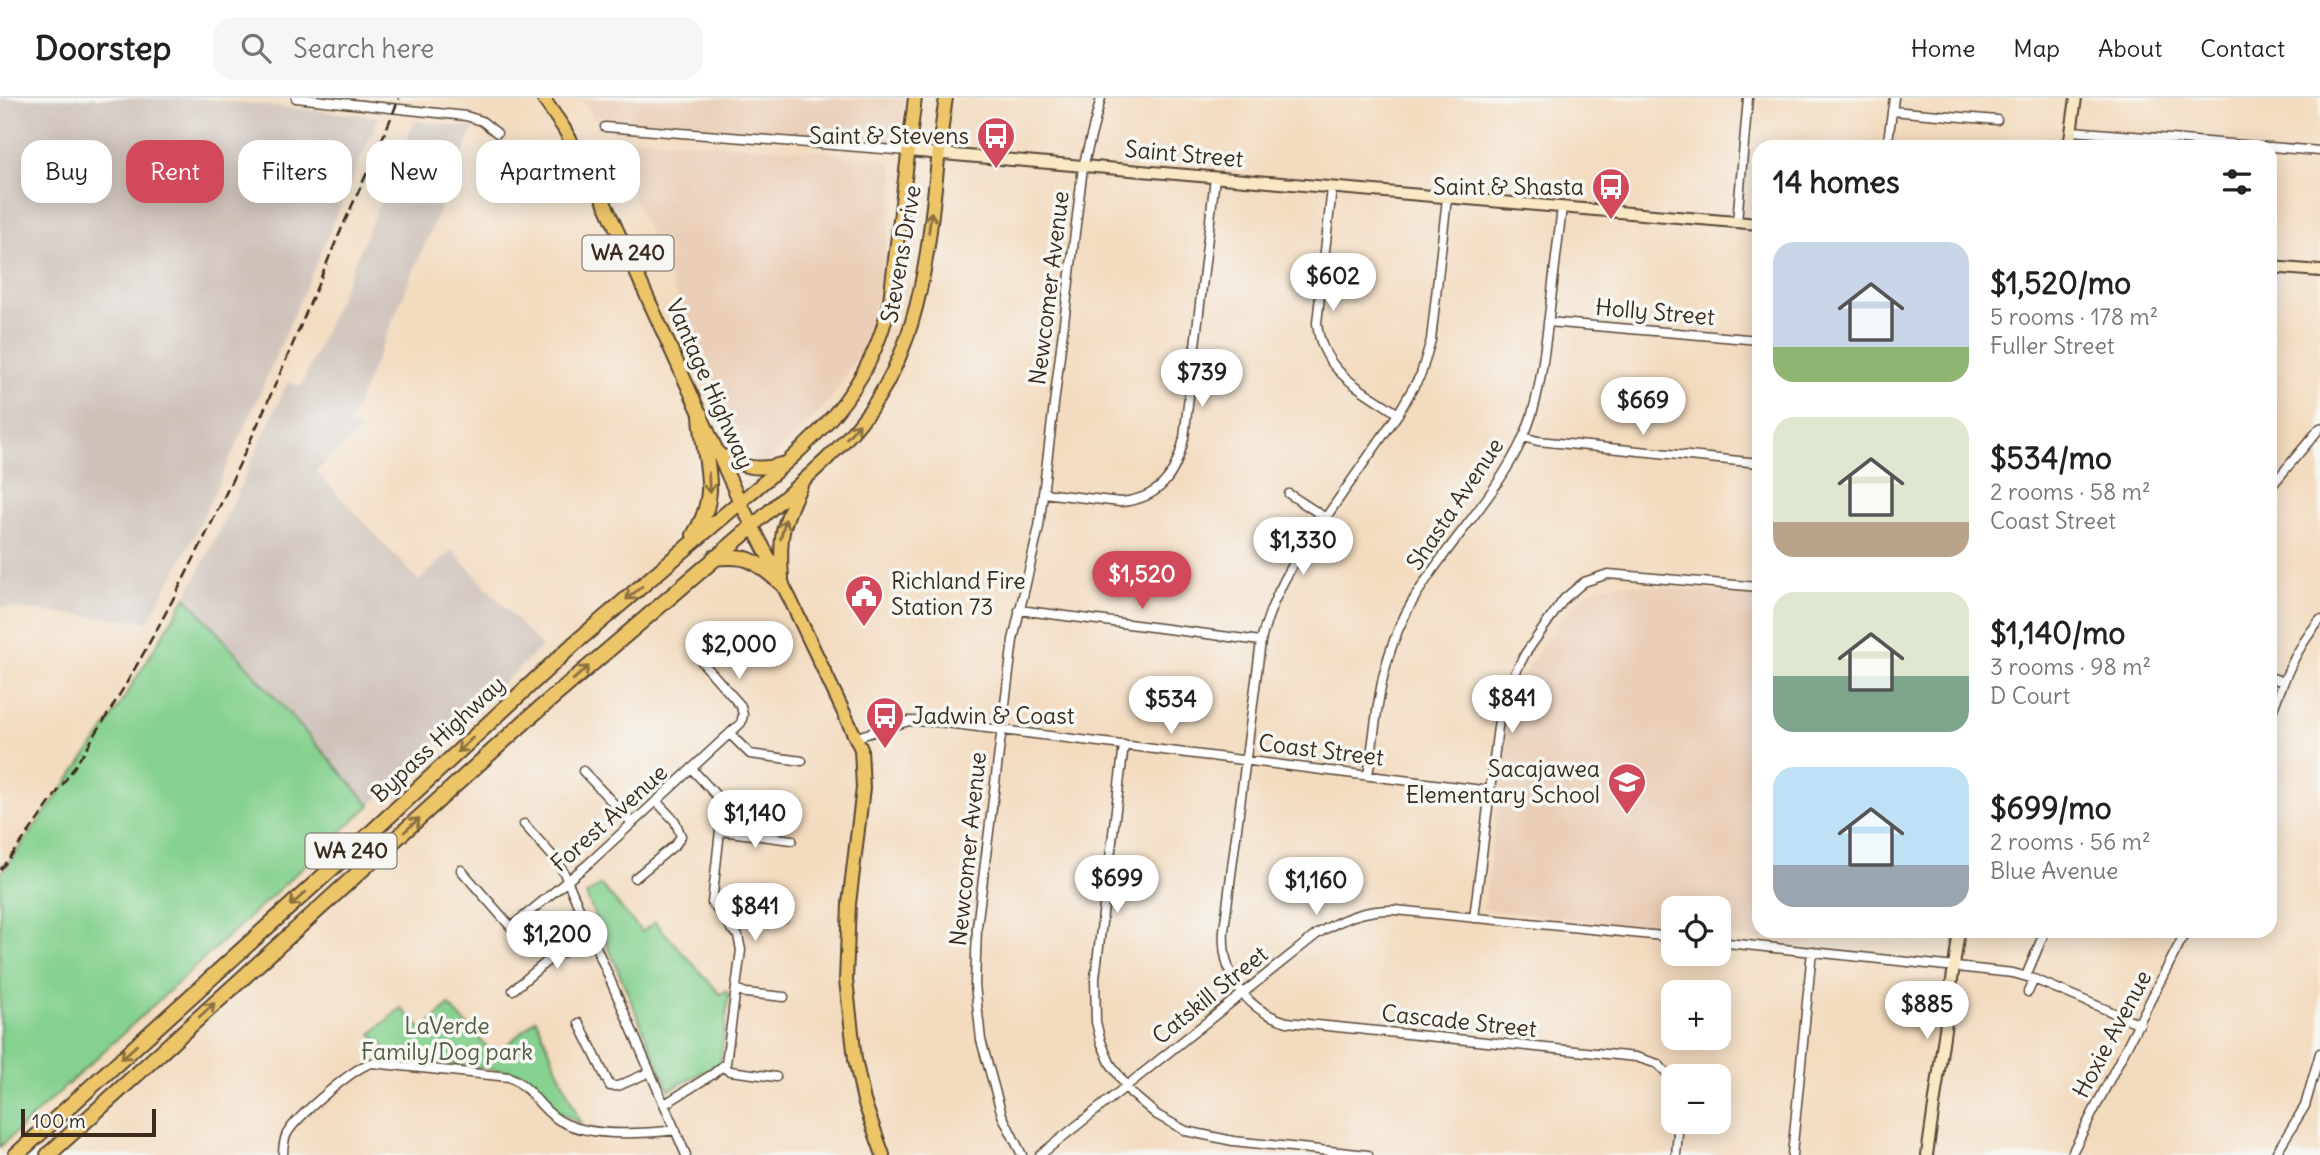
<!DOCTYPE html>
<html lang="en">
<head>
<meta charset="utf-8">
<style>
	:root { --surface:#fff; --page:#f6f6f6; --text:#222; --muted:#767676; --line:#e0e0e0; --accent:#d1495b }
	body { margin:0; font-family:Delius,sans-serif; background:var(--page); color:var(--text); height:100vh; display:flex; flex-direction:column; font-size:26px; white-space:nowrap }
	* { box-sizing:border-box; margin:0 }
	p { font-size:23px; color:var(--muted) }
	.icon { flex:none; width:38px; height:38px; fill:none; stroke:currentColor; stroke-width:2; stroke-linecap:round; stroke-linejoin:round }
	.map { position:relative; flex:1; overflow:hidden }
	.drawer { position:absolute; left:1752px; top:42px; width:525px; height:798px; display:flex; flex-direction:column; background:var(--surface); border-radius:21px; box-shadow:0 4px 18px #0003 }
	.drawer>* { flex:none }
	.top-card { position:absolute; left:21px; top:42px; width:665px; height:63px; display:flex; gap:14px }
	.buttons { position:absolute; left:1661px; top:798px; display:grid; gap:14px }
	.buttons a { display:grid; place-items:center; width:70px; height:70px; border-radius:14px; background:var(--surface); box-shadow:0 4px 18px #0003; font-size:35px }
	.scale { position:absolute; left:21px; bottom:18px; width:135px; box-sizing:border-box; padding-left:7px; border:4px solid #3b2a1e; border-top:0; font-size:19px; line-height:24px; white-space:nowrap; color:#3b2a1e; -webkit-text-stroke:5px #f6f6f2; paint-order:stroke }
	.price { position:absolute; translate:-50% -60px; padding:0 16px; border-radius:24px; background:#fff; color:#222; font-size:23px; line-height:46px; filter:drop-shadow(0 2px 4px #0008) }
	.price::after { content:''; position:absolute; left:50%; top:42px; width:21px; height:16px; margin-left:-10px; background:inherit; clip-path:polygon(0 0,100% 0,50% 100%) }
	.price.active { background:var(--accent); color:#fff }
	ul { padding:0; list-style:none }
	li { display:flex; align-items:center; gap:21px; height:175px; padding:0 21px }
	li span { display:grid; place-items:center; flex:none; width:196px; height:140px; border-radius:21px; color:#555 }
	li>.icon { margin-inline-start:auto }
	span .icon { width:84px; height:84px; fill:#fffc; stroke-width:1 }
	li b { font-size:30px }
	h2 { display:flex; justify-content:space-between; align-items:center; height:84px; padding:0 21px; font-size:30px }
	.tag { padding:0 24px; border-radius:21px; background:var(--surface); box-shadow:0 4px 18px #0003; font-size:24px; line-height:63px }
	.tag.active { background:var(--accent); color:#fff }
	header { display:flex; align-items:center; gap:42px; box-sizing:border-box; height:98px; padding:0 35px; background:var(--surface); border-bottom:2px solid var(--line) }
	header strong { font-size:33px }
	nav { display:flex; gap:38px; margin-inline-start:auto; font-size:24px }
	.search { width:490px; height:63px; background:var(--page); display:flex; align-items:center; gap:18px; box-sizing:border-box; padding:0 24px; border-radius:21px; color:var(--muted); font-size:26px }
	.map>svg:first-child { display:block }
</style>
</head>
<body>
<header>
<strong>Doorstep</strong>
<div class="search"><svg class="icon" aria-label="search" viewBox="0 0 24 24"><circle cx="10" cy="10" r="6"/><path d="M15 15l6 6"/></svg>Search here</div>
<nav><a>Home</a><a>Map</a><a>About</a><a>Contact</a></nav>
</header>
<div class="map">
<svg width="2320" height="1057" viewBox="0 0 2320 1057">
	<rect width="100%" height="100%" fill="#f6f6f2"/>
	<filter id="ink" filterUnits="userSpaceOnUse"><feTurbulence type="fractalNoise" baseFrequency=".0143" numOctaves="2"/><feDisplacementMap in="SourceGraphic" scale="14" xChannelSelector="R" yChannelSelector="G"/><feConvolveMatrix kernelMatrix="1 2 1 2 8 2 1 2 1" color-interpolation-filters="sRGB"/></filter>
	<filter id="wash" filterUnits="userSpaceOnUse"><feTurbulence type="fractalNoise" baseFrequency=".00686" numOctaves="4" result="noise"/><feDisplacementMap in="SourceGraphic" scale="28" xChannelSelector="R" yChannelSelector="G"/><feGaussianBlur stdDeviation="1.57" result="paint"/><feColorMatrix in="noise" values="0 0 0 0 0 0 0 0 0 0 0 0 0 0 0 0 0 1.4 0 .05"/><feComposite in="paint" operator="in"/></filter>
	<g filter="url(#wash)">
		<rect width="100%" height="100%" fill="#f3dbbf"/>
		<path fill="#eaceb7" d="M581,0H905L902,23L899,33L890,38L835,42L597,24Z
			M606,38L830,54L847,58L881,61L891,67L895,80L884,169L862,251L833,298L812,322L764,367H754L746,354Z
			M1617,485L1759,498V833H1815L1813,847L1719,837L1718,810H1673V832L1484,811L1507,626L1516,595L1529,567L1573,506L1592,491Z"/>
		<path fill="#cec1ba" d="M0,0H196L379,19L251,316L194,438L148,524L0,509Z
			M415,23L474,30L349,326L362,332L316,373L419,483L452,452L542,549L370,707L186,499L229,413L288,283L301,289Z"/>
		<path fill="#85d18f" stroke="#607e56" stroke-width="2" d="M186,499L370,707L0,1049V777L104,633Z
			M601,787L642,834L655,824L720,896L726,893L729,897L720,965L669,992L586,797Z
			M449,907L495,958L536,921L581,1026L556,1012L536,986L519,974L394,960L371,936L401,910L422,932Z"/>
	</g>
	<g filter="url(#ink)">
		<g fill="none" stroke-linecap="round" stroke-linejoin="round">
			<defs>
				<path id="street" d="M296,0L466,18L482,23L497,35
					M1892,13L1997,22
					M605,29L908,53
					M2072,33L2268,49
					M1887,49L1894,0
					M2270,49L2320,53
					M1332,90L1317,225C1322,275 1361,290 1398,316
					M1447,100L1431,242L1421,276L1398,316L1294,465C1279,490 1268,514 1261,543L1224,832C1221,876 1245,912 1287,924L1636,959L1658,966L1673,982
					M1737,124L1748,0
					M1548,224L1759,242
					M1523,339L1538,343L1759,365
					M2270,390L2320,330
					M1043,395L1120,404C1160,401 1176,377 1184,340L1215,80
					M1289,396L1326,420
					M1019,512L1261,543
					M2270,579L2283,584
					M2270,619C2284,582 2294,553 2320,522
					M730,636L750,656L802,663
					M857,639L909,623L938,624L1490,693
					M1124,647L1095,880L1096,924L1101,944L1110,965L1131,995L1157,1017L1186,1033L1233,1043L1368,1057
					M583,673L632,725
					M1368,677C1378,617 1377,574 1405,517C1437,455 1494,404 1523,340C1539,305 1543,264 1548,226C1553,187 1557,148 1562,110
					M524,726L557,763L564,775L686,1057
					M721,733L792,742
					M461,772L511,829L588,766L741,625L743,617L741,608L702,564
					M635,780L676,746L681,738L675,723L656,703
					M1474,820L1499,621L1506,593L1525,556L1564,501L1584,484L1608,476L1759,489
					M731,831L752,817L784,820
					M1718,844L2013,875L2034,881L2140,926
					M2026,878L2045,833
					M736,891L746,895L784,899
					M513,892L551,860L592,840
					M2028,894L2034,881
					M579,925L610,988H618L650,974
					M722,969L730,973L776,979
					M665,1006L713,976L726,965L741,852L738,838L712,805L723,705L692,671
					M283,1057C283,1048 284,1038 290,1031C301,1016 355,968 372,965L509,979C529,987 537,1006 553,1018C581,1041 642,1036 676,1032
					M1022,1057L1002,1017L981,942L975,887L977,829L1013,542L1039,429L1083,69L1101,0
					M1040,1057L1317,836C1341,821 1365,811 1395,812L1673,839
					M1676,1057L1679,1024
					M1792,1057L1812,853
					M2071,1057L2186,833
					M2275,1057L2305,1008L2320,955"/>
				<path id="secondary" d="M2069,49L2076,0
					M908,53L1759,126
					M2270,169L2320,173
					M1927,1057L1959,833"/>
				<path id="primary" d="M543,0L563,29L597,88L740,404L790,501L861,651L863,690L849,806L846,882L855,961L864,1003L883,1057
					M719,356C740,368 757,374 781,366
					M740,404C809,347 872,295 890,202L915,0
					M752,429C788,394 829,364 860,325C935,234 928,111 946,0
					M782,480C779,437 782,427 801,387"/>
				<path id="highway" d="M694,437C722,393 703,365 701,317
					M714,460C750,456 755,463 782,486
					M16,1057L373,733L575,545L740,404
					M48,1057L530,619L752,429"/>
			</defs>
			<use href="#street" stroke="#574536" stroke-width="11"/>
			<use href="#secondary" stroke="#574536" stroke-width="14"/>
			<use href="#primary" stroke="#574536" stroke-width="16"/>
			<use href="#highway" stroke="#574536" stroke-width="18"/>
			<use href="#street" stroke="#fff" stroke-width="8"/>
			<use href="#secondary" stroke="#f8e8c3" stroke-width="10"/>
			<use href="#primary" stroke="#edc569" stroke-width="12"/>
			<use href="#highway" stroke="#edc569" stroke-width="14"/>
			<path stroke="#3b2a1e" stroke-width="2.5" stroke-dasharray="10 5" stroke-linecap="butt" d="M0,772C145,588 242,370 331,155C353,103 379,52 399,0"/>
		</g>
		<defs><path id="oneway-shaft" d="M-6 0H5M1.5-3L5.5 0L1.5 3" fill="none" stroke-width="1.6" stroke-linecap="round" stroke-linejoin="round" transform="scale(1.75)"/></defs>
		<g stroke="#8b7040">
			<use href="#oneway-shaft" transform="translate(930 124) rotate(-83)"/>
			<use href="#oneway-shaft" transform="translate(853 333) rotate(-49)"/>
			<use href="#oneway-shaft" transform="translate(709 385) rotate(87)"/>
			<use href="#oneway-shaft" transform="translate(783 431) rotate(-76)"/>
			<use href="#oneway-shaft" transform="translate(634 495) rotate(140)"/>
			<use href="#oneway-shaft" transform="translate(581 575) rotate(-41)"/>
			<use href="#oneway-shaft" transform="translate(465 647) rotate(137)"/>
			<use href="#oneway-shaft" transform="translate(412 727) rotate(-42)"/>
			<use href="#oneway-shaft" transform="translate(298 801) rotate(138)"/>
			<use href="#oneway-shaft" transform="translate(207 912) rotate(-42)"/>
			<use href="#oneway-shaft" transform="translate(129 954) rotate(138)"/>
		</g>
	</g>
	<defs>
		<symbol id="bus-pin" viewBox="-11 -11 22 30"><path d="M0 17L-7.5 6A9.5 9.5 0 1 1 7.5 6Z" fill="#d1495b" stroke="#f6f6f2"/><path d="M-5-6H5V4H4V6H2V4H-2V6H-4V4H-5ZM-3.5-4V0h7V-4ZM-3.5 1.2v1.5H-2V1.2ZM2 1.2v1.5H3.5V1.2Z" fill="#fff"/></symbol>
		<symbol id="civic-pin" viewBox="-11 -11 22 30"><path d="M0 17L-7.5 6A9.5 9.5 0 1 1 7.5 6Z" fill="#d1495b" stroke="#f6f6f2"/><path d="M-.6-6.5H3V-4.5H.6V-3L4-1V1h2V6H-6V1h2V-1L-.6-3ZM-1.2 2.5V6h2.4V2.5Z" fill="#fff"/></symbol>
		<symbol id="school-pin" viewBox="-11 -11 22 30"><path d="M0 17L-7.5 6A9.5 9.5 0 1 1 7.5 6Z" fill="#d1495b" stroke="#f6f6f2"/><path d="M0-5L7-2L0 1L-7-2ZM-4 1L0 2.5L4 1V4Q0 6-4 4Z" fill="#fff"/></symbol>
	</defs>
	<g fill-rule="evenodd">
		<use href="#bus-pin" x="974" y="16" width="44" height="60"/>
		<use href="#bus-pin" x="1589" y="67" width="44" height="60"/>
		<use href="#civic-pin" x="842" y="474" width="44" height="60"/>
		<use href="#bus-pin" x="863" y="596" width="44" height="60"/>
		<use href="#school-pin" x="1605" y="662" width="44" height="60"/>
	</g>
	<g text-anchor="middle" stroke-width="7" stroke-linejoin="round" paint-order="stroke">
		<g fill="#f6f6f2" stroke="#73675e" stroke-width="2">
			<rect x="582.5" y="137.5" width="91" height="35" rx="5"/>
			<rect x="305.5" y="735.5" width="91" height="35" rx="5"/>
		</g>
		<g font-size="21" font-weight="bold" fill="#3b2a1e">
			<text x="628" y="162">WA 240</text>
			<text x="351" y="760">WA 240</text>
		</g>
		<g font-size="23" fill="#3b2a1e" stroke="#f6f6f2" text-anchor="end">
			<text x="969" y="46">Saint &amp; Stevens</text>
			<text x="1584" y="97">Saint &amp; Shasta</text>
			<text x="891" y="491" text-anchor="start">Richland Fire<tspan x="891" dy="26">Station 73</tspan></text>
			<text x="912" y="626" text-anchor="start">Jadwin &amp; Coast</text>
			<text x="1600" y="679">Sacajawea<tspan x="1600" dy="26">Elementary School</tspan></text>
		</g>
		<g font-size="23" fill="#3b2a1e" stroke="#f6f6f2">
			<text transform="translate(1184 56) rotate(5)" y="8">Saint Street</text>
			<text transform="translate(901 156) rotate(-80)" y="8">Stevens Drive</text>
			<text transform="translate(1049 190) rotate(-83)" y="8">Newcomer Avenue</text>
			<text transform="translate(1655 214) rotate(5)" y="8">Holly Street</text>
			<text transform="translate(710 286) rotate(66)" y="8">Vantage Highway</text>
			<text transform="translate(1455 406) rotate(-56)" y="8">Shasta Avenue</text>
			<text transform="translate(438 641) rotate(-43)" y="8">Bypass Highway</text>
			<text transform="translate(1321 652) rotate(7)" y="8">Coast Street</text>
			<text transform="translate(609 720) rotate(-42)" y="8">Forest Avenue</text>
			<text transform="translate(968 751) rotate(-84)" y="8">Newcomer Avenue</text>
			<text transform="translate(1210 897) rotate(-39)" y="8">Catskill Street</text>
			<text transform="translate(1459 923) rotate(6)" y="8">Cascade Street</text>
			<text transform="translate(2112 936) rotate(-62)" y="8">Hoxie Avenue</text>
		</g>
		<g font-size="23" fill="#515c40" stroke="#f6f6f2">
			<text x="447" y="936">LaVerde<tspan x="447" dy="26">Family/Dog park</tspan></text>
		</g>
	</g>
</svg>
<div class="buttons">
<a><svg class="icon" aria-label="locate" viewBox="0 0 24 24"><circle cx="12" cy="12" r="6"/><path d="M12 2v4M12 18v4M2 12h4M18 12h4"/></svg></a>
<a>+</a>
<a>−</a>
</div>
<div class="scale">100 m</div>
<b class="price" style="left:1333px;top:215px">$602</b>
<b class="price" style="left:1202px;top:311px">$739</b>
<b class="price" style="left:1643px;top:339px">$669</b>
<b class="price" style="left:1303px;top:479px">$1,330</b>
<b class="price active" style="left:1142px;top:513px">$1,520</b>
<b class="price" style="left:739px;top:583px">$2,000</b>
<b class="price" style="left:1512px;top:637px">$841</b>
<b class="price" style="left:1171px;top:638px">$534</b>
<b class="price" style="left:755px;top:752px">$1,140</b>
<b class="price" style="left:1117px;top:817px">$699</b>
<b class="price" style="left:1316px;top:819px">$1,160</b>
<b class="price" style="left:755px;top:845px">$841</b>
<b class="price" style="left:557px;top:873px">$1,200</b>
<b class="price" style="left:1927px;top:943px">$885</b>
<div class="top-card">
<a class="tag">Buy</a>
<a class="tag active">Rent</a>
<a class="tag">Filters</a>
<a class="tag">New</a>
<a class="tag">Apartment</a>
</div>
<section class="drawer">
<h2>14 homes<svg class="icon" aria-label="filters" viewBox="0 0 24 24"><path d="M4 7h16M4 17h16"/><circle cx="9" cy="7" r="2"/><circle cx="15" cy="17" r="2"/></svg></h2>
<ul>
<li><span style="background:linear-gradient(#c9d6e8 75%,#8fb573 0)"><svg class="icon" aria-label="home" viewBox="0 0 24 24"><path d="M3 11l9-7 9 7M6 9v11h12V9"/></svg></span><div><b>$1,520/mo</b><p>5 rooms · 178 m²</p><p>Fuller Street</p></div></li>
<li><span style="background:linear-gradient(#dfe7d0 75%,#b9a48a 0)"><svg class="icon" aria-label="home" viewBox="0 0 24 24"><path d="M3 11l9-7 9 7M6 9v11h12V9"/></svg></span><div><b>$534/mo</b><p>2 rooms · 58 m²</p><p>Coast Street</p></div></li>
<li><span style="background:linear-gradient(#dfe7d0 60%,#7fa58c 0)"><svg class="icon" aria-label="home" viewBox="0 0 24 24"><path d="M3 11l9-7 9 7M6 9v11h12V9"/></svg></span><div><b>$1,140/mo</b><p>3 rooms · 98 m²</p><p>D Court</p></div></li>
<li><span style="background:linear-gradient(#bfe0f5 70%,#9aa5b1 0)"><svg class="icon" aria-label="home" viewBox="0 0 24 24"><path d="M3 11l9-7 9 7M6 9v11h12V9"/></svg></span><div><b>$699/mo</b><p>2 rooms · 56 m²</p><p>Blue Avenue</p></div></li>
</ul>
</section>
</div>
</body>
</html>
